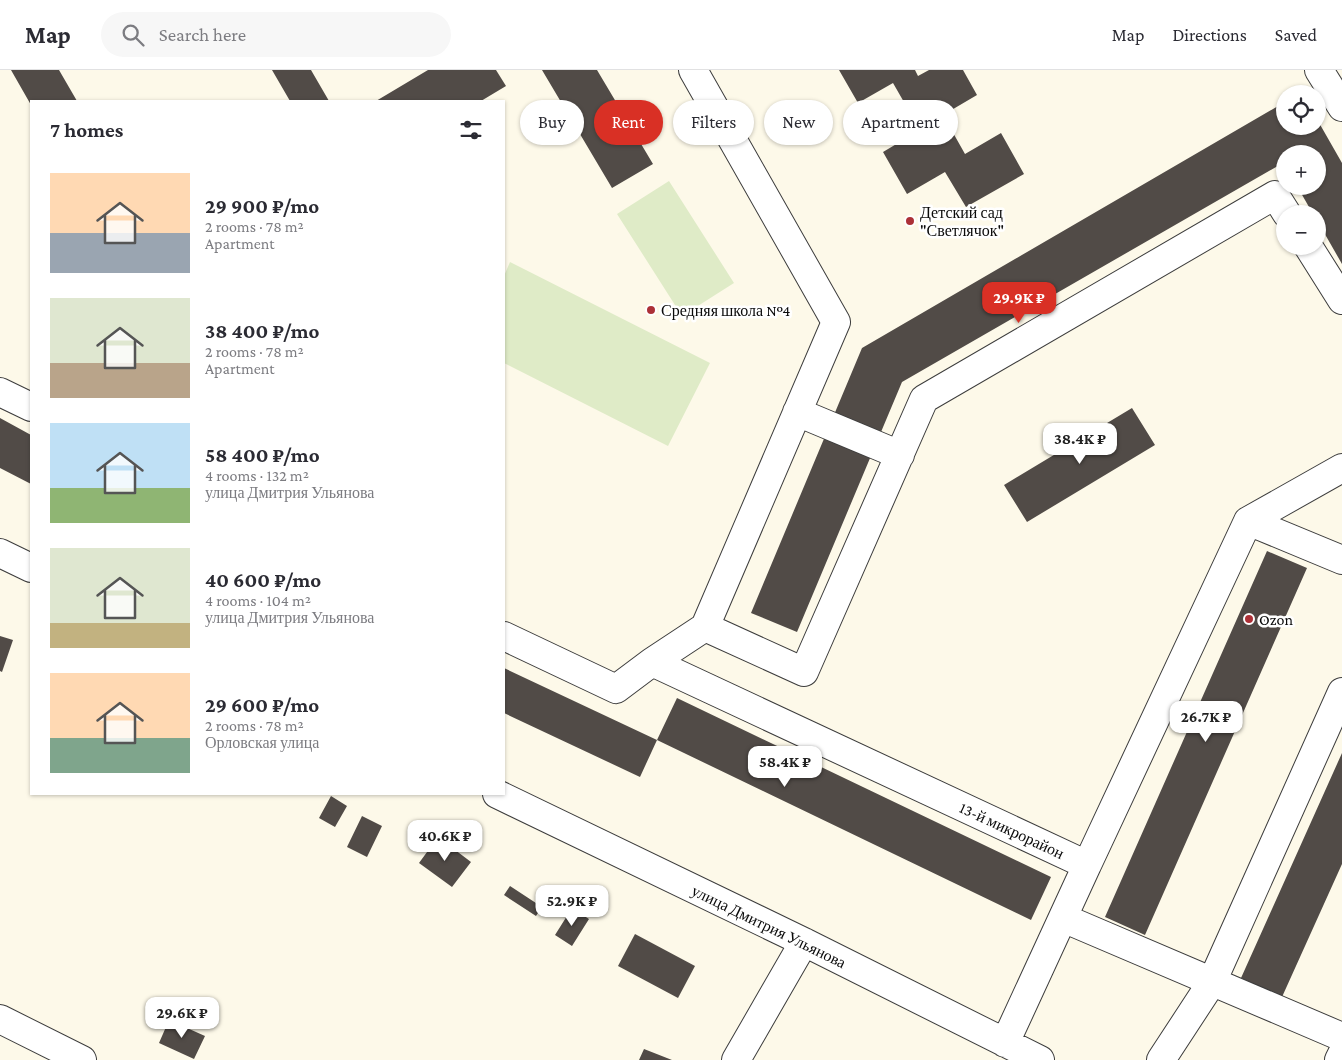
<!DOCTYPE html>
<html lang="en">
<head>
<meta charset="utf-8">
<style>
	:root { --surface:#fff; --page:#f7f7f7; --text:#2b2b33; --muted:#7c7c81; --line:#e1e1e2; --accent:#d93025 }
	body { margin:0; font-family:"Crimson Pro",serif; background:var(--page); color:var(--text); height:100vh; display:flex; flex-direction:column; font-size:19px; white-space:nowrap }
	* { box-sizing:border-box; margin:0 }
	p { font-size:16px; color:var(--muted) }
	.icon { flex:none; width:28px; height:28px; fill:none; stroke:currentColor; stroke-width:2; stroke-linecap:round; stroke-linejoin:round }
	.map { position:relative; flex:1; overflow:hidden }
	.sheet { position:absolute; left:30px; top:30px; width:475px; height:695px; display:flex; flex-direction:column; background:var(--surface); border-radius:0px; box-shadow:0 1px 4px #0004 }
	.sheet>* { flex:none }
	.guide { position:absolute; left:520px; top:30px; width:475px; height:45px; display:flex; gap:10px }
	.buttons { position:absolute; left:1276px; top:15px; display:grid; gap:10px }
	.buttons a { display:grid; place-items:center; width:50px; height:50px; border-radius:50%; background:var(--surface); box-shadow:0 1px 4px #0004; font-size:25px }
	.price { position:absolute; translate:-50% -42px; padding:0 11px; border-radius:10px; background:#fff; color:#222; font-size:16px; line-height:32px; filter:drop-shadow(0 1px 2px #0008) }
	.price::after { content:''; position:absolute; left:50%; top:30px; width:15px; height:11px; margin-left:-8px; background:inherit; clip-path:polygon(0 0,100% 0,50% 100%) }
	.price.selected { background:var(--accent); color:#fff }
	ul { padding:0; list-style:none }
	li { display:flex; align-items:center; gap:15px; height:125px; padding:0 20px }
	li span { display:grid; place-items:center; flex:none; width:140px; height:100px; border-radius:0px; color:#555 }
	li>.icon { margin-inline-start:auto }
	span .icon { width:60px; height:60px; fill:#fffc; stroke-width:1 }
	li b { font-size:21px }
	h2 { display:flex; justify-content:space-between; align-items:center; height:60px; padding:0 20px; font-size:21px }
	.chip { padding:0 18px; border-radius:22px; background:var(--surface); box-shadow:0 1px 4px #0004; font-size:18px; line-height:45px }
	.chip.selected { background:var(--accent); color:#fff }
	header { display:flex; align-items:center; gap:30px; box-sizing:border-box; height:70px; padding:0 25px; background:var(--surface); border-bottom:1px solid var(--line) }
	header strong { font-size:24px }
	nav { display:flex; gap:28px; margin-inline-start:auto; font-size:18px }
	.search { width:350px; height:45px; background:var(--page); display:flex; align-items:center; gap:12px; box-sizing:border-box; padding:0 18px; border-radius:28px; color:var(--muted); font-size:19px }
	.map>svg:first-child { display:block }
</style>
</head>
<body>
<header>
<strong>Map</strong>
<div class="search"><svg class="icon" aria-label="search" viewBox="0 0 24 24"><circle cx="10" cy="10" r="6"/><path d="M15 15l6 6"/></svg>Search here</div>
<nav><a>Map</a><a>Directions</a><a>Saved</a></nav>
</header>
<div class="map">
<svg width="1342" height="990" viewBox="0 0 1342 990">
	<rect width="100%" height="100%" fill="#fdf9e9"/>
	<path fill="#dfebc7" d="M669,111L734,213L682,246L617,144Z
		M510,192L710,293L668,376L504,293V206Z"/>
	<path fill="#514b47" d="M11,0H59L77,31H31V35Z
		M272,0H311L329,31H290Z
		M428,0H496L506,16L481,31H376Z
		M542,0H597L653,94L612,118Z
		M839,0H915L918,6L929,0H963L977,25L943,45L965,84L1001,63L1024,104L966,137L945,102L907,124L883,82L920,60L893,13L858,33Z
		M1285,32V56H1318V51L1342,93V194L1318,152V144H1313L1297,116H1318V84H1285V95L1283,93L902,312L797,562L751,543L862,278Z
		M1132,338L1155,375L1027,452L1004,415Z
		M0,348L31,365V414L0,398Z
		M1267,481L1307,498L1145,865L1105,847Z
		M0,566L13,570L2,602L0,601Z
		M504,598L657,670L677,628L1051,807L1031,850L657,670L640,707L504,643Z
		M1342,683V794L1282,927L1241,908Z
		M331,726L347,736L335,757L319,748Z
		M362,746L382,756L367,787L347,777Z
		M438,767L471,792L452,817L419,793Z
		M510,816L542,837L536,846L504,825Z
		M572,838L589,849L572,876L555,865Z
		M635,864L695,896L678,928L618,896Z
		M169,950L205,966L194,989L159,973Z
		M644,979L672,990H639Z"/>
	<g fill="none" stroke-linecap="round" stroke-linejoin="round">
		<defs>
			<path id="minor" d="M1319,0L1342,37
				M1308,176L1342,230
				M0,322L31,337
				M797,342L900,385
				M1248,451L1342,398
				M0,483L31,498
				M705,557L804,602L924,329L1275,125L1287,144
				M504,566L616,619L652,592L1087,795L1248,451L1342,490
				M652,592L705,557L836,252L693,0
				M497,724L804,872L1040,990
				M1063,848L1342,967
				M0,949L82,990
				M1005,973L1087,795
				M736,990L804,872
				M1161,990L1212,912L1342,622
				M1339,990L1342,984"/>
		</defs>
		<use href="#minor" stroke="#3d3d3d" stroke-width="30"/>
		<use href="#minor" stroke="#fff" stroke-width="28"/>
	</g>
	<g fill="#ac3037" stroke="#fff" stroke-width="2">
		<circle cx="910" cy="151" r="5"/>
		<circle cx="651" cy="240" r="5"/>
		<circle cx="1249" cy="549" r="5"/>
	</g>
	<g text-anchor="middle" stroke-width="5" stroke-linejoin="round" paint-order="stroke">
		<g font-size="16" fill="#0a0a0a" stroke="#fff" text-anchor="start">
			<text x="920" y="148">Детский сад<tspan x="920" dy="18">"Светлячок"</tspan></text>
			<text x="661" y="246">Средняя школа №4</text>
			<text x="1259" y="555">Ozon</text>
		</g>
		<g font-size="16" fill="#0a0a0a" stroke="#fff">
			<text transform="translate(1012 760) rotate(25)" y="6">13-й микрорайон</text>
			<text transform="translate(769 856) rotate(26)" y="6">улица Дмитрия Ульянова</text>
		</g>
	</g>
</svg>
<div class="buttons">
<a><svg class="icon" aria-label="locate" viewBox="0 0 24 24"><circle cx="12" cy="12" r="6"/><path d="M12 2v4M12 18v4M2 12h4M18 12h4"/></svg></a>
<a>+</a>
<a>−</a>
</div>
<b class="price selected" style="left:1019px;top:254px">29.9K ₽</b>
<b class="price" style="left:1080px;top:395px">38.4K ₽</b>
<b class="price" style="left:1206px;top:673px">26.7K ₽</b>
<b class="price" style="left:785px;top:718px">58.4K ₽</b>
<b class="price" style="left:445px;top:792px">40.6K ₽</b>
<b class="price" style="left:572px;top:857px">52.9K ₽</b>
<b class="price" style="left:182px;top:969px">29.6K ₽</b>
<div class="guide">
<a class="chip">Buy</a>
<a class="chip selected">Rent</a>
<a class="chip">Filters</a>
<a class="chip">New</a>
<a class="chip">Apartment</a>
</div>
<section class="sheet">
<h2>7 homes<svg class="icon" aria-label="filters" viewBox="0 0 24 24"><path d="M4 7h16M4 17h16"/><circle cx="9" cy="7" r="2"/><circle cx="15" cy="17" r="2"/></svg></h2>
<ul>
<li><span style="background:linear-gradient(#ffd9b3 60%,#9aa5b1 0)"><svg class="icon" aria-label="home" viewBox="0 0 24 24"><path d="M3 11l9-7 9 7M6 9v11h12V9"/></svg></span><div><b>29 900 ₽/mo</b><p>2 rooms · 78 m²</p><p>Apartment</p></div></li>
<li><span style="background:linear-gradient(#dfe7d0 65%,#b9a48a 0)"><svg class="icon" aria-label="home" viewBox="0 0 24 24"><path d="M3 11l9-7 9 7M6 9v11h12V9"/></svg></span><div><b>38 400 ₽/mo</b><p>2 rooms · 78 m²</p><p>Apartment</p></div></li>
<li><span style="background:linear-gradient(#bfe0f5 65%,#8fb573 0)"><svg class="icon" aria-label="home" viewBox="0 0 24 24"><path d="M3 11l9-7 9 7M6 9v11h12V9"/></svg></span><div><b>58 400 ₽/mo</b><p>4 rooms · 132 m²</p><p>улица Дмитрия Ульянова</p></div></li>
<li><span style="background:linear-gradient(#dfe7d0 75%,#c2b280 0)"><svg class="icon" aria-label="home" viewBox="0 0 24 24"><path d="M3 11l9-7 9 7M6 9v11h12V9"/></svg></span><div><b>40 600 ₽/mo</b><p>4 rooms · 104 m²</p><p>улица Дмитрия Ульянова</p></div></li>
<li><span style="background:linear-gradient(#ffd9b3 65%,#7fa58c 0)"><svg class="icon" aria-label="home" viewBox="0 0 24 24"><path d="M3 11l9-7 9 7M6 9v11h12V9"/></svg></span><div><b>29 600 ₽/mo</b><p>2 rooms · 78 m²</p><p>Орловская улица</p></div></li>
</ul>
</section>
</div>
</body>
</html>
